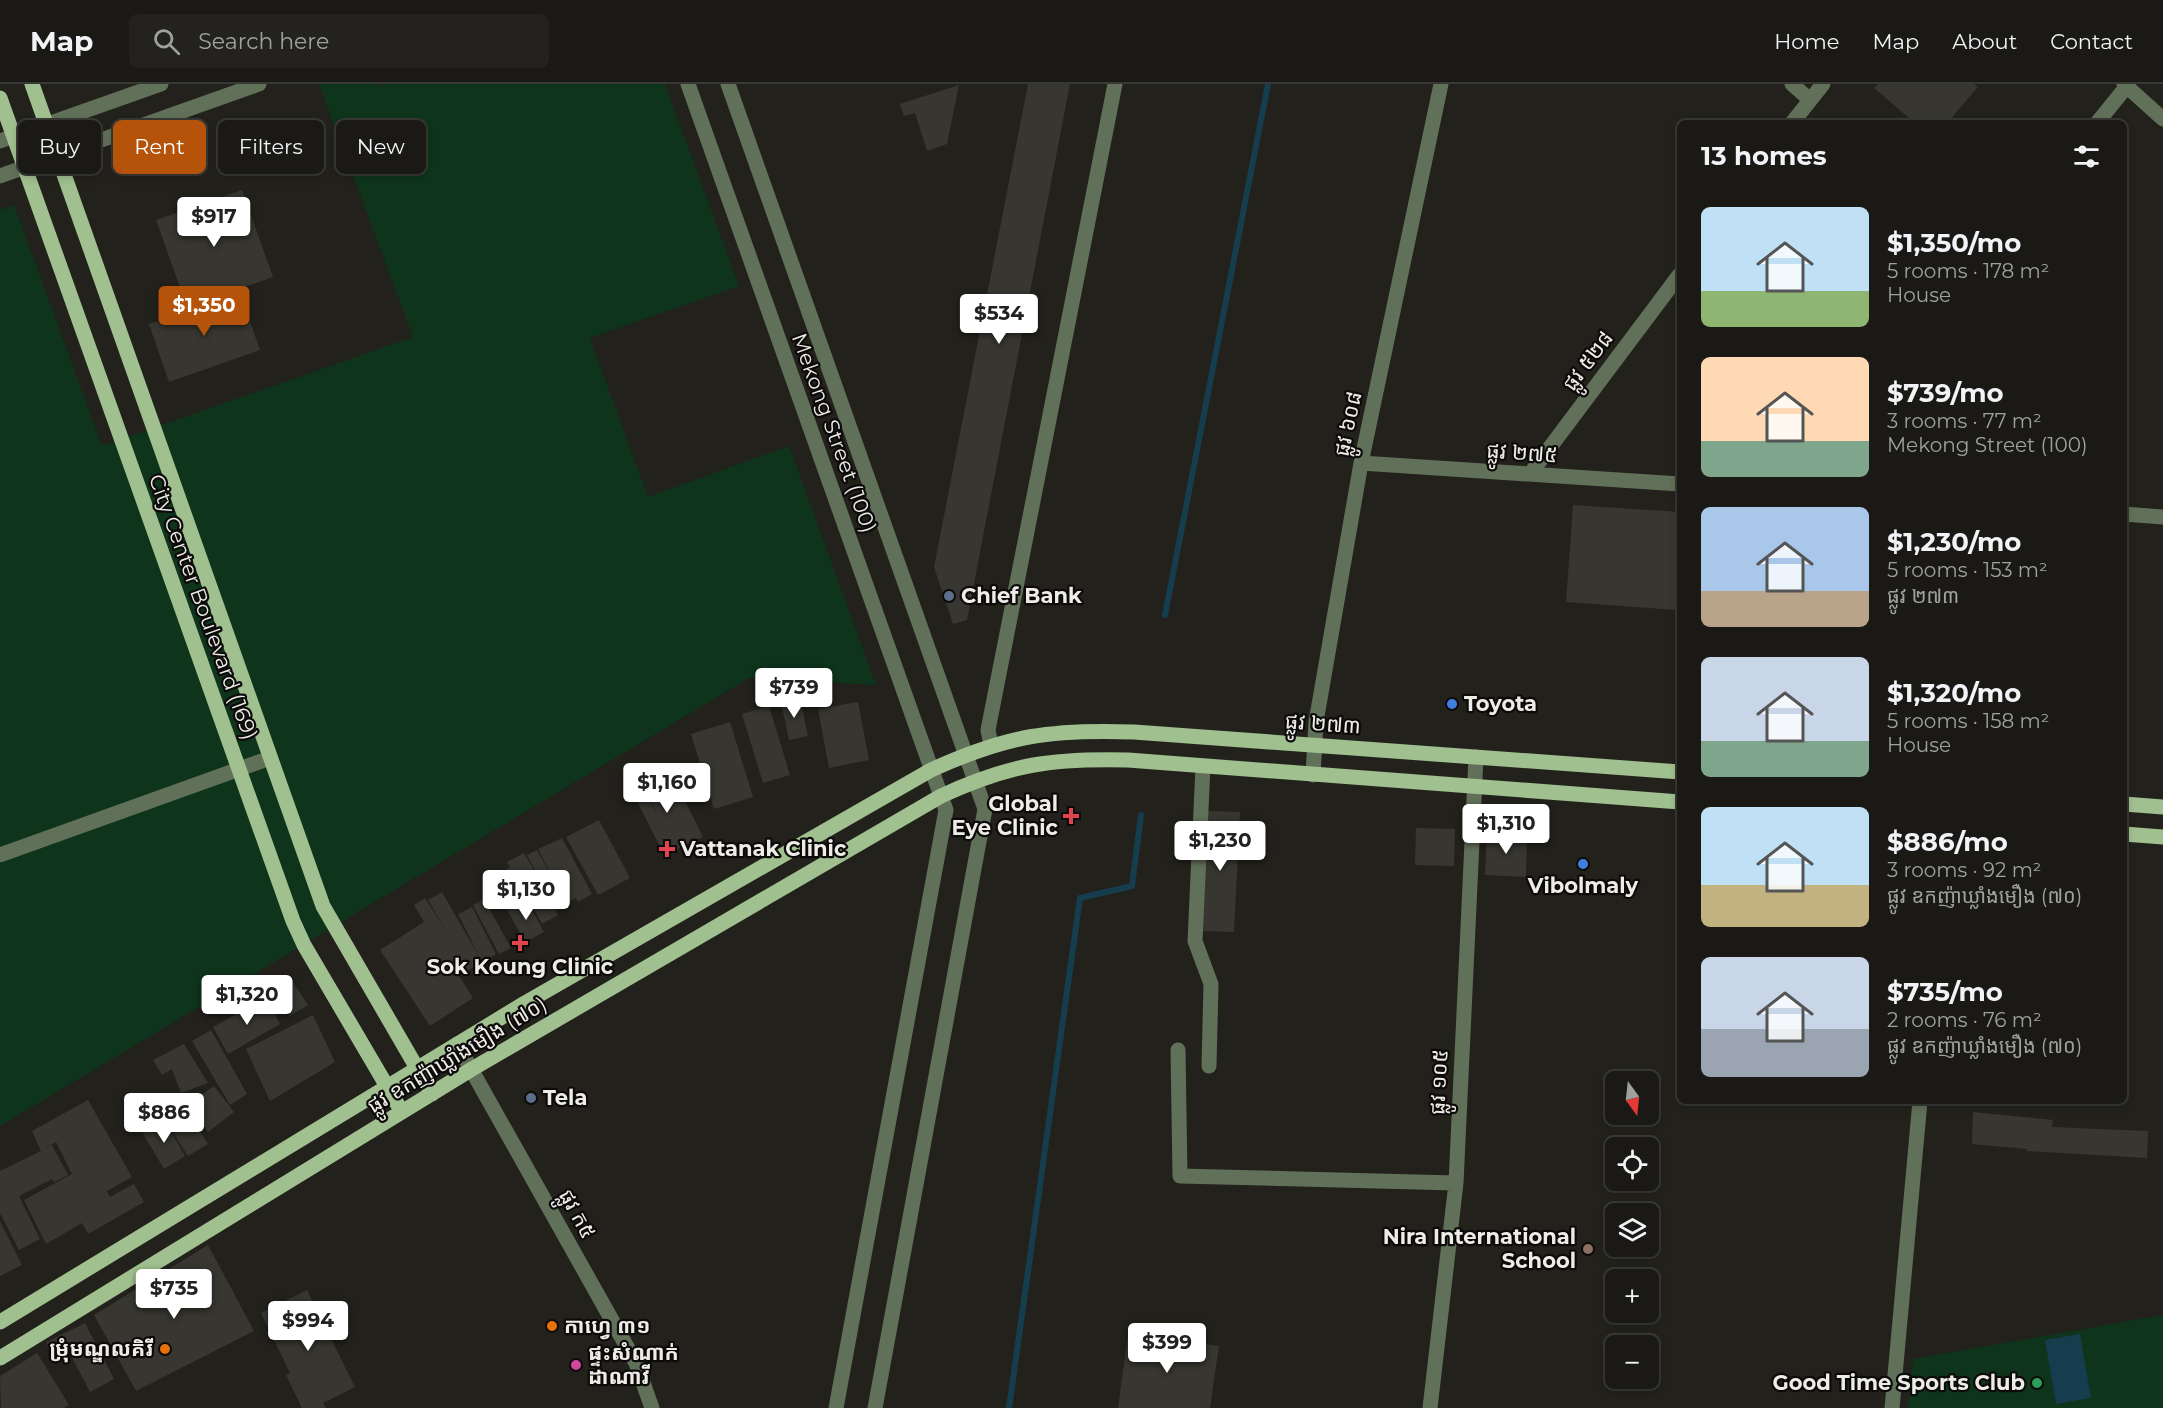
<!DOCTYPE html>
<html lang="en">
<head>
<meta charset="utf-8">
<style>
	:root { --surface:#1a1915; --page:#23221e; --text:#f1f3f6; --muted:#9fa0a0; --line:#383834; --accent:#b45309 }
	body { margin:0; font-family:Montserrat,"Noto Sans Khmer",sans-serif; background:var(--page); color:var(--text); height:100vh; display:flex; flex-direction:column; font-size:22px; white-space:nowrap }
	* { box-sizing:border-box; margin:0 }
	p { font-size:20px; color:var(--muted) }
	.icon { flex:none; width:33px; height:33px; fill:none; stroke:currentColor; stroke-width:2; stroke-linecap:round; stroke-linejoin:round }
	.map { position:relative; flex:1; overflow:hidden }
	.drawer { position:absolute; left:1677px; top:36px; width:450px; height:984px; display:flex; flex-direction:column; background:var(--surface); border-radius:9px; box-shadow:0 3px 9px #0003,0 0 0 2px var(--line) }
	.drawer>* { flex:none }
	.guide { position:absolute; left:18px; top:36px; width:570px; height:54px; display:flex; gap:12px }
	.needle { width:39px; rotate:165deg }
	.tools { position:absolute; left:1605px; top:987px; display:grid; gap:12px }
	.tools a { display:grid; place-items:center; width:54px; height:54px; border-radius:9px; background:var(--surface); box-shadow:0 3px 9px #0003,0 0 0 2px var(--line); font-size:30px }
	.price { position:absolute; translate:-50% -51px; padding:0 14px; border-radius:6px; background:#fff; color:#222; font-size:20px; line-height:39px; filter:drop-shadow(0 2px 3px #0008) }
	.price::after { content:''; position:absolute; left:50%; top:36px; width:18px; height:14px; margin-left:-9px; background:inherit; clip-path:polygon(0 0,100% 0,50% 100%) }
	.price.active { background:var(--accent); color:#fff }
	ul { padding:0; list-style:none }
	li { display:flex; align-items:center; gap:18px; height:150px; padding:0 24px }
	li span { display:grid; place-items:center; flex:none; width:168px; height:120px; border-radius:9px; color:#555 }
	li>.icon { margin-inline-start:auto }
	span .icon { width:72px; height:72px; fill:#fffc; stroke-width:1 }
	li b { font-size:26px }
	h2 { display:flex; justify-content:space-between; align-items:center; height:72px; padding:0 24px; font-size:26px }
	.tag { padding:0 21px; border-radius:9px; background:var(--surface); box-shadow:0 3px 9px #0003,0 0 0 2px var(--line); font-size:21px; line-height:54px }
	.tag.active { background:var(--accent); color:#fff }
	header { display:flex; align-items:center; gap:36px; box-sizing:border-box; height:84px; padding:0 30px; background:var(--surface); border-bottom:2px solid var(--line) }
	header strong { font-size:28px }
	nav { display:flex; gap:33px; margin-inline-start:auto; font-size:21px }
	.search { width:420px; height:54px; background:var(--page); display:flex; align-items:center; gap:15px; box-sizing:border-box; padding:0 21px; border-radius:9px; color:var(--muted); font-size:22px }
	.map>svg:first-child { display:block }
</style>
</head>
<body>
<header>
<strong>Map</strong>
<div class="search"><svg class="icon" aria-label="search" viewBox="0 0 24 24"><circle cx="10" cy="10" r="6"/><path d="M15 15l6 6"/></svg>Search here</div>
<nav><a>Home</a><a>Map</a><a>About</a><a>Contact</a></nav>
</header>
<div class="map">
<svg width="2163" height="1324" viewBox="0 0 2163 1324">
	<rect width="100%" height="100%" fill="#23211c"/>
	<path fill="#0e341c" d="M319,0H378L379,2L386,0H665L739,202L590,254L648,413L789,362L876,601L749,594L0,1042V126L14,121L102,362L413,253Z
		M2163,1231V1324H1908L1913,1275Z"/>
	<path fill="#153d4e" d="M2080,1250L2091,1314L2056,1320L2045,1256Z"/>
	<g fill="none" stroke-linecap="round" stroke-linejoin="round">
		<path stroke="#153d4e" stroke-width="6" d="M1165,531L1268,0
			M1009,1324L1080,814L1132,802L1141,731"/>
	</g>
	<path fill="#383630" d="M1028,0H1070L967,536L953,540L934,483Z
		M1878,0H1974L1978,3L1947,39H1915L1874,4Z
		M959,1L947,60L927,67L915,29L904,32L900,20Z
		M242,106L273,193L187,223L156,136Z
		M240,209L260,266L169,298L149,240Z
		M1573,421L1680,428L1677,526L1566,518Z
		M800,614L808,652L789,656L781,618Z
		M858,618L869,676L829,684L818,625Z
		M769,622L790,691L763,699L742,630Z
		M730,638L753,713L714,725L691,650Z
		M671,689L703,753L664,771L631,705L641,700L659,734L643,700Z
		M1206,727L1240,728L1234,848L1200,847Z
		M599,736L630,794L598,811L566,753Z
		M1416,744L1455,745L1454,782L1415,781Z
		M1487,748L1527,750L1526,793L1485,791Z
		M562,754L592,810L578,818L576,814L565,820L556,826L558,831L542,840L526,812L507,823L491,795L510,783L507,778L524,769L544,803L527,771L537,766L559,806L538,765Z
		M442,808L480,874L458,830L472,823L496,870L459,892L473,914L430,942L380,866L424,838L414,821L425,814L448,850L428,816Z
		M484,815L511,864L499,870L473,821Z
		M526,815L544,848L525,858L507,826Z
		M291,895L308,921L290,932L274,905Z
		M267,913L280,940L228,970L213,943Z
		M313,931L335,978L270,1017L246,965Z
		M211,946L247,1010L230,1021L192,957Z
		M184,960L208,999L181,1009L172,985L162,991L153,976Z
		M214,1002L234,1028L208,1048L188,1021Z
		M88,1016L132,1093L107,1107L110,1113L134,1100L144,1118L88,1150L82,1139L46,1160L24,1116L72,1090L56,1058L44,1065L52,1061L68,1091L54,1098L52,1095L19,1112L40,1155L19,1166L0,1129V1087L41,1067L32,1047Z
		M184,1021L208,1060L188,1072L164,1035Z
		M1973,1028L2053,1036L2052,1043L2148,1047L2147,1074L2026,1067L2027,1065L1972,1060Z
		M164,1036L185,1072L164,1085L142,1048Z
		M0,1137L22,1181L0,1192Z
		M208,1161L254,1247L136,1307L94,1231Z
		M307,1206L355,1303L323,1319L326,1324H302L286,1291L290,1289L261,1229Z
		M85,1239L114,1295L90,1308L67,1264L52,1275L46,1258Z
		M1128,1250L1219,1262L1210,1324H1118Z
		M37,1269L69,1321L63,1324H1L0,1292Z"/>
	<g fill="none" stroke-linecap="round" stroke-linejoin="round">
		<path stroke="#617059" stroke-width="15" d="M688,0L946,726L836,1324
			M728,0L985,725L875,1324
			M1792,0L1810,16
			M2124,0L2163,35
			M1792,39L1823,0
			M2097,39L2127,2
			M0,57L161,0
			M0,92L259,0
			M1361,379L1680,400
			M1530,390L1680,190
			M2124,430L2163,433
			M991,661L988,646L1115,0
			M1203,682L1195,857L1211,900L1209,982
			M1313,691L1316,638L1361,379L1441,0
			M0,771L270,674
			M457,960L636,1279L652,1324
			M1178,966L1180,1092L1456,1099
			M1430,1324L1456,1099L1476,673
			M1892,1324L1920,1017"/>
		<path stroke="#a0c08f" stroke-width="15" d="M32,0L323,822L432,1010
			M0,14L293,837L304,861L402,1028
			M2124,720L2163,723
			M2124,750L2163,753
			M0,1238L525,919L931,686C1008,651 1051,645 1134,648L1680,688
			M0,1274L472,985L941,712C1010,680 1053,674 1128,676L1680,718"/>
	</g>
	<g fill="#5c6f8a" stroke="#0c0b09" stroke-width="2">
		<circle cx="949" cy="512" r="6"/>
		<circle cx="531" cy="1014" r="6"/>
	</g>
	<g fill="#3f7fe0" stroke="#0c0b09" stroke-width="2">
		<circle cx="1452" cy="620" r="6"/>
		<circle cx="1583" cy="780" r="6"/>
	</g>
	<g fill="#e0444e" stroke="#0c0b09" stroke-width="2">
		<path d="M1068 723h6v6h6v6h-6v6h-6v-6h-6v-6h6z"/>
		<path d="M664 756h6v6h6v6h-6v6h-6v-6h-6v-6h6z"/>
		<path d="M517 850h6v6h6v6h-6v6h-6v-6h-6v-6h6z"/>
	</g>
	<circle fill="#8d6e63" stroke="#0c0b09" stroke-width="2" cx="1588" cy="1165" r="6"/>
	<g fill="#e8710a" stroke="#0c0b09" stroke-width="2">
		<circle cx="552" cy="1242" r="6"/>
		<circle cx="165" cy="1265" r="6"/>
	</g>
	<circle fill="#d1479c" stroke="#0c0b09" stroke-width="2" cx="576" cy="1281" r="6"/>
	<circle fill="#2e9e5b" stroke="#0c0b09" stroke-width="2" cx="2037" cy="1299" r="6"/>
	<g text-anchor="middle" stroke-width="4.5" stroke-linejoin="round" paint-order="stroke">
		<g font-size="21" fill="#edece8" stroke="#0c0b09">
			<text transform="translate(1588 277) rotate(-53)" y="7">ផ្លូវ ៥២៨</text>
			<text transform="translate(1348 340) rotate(-78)" y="7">ផ្លូវ ៦០៨</text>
			<text transform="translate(834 349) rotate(70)" y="7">Mekong Street (100)</text>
			<text transform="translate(1522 369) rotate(4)" y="7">ផ្លូវ ២៧៥</text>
			<text transform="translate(203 523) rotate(70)" y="7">City Center Boulevard (169)</text>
			<text transform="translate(1323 640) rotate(4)" y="7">ផ្លូវ ២៧៣</text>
			<text transform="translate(457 971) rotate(-31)" y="7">ផ្លូវ ឧកញ៉ាឃ្លាំងមឿង (៧០)</text>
			<text transform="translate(1439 998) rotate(-87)" y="7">ផ្លូវ ១០៥</text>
			<text transform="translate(577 1130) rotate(61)" y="7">ផ្លូវ ក៥</text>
		</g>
		<g font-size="21" font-weight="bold" fill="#edece8" stroke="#0c0b09" text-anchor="start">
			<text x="961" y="519">Chief Bank</text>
			<text x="1464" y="627">Toyota</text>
			<text x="1058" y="727" text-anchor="end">Global<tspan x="1058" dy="24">Eye Clinic</tspan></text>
			<text x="680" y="772">Vattanak Clinic</text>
			<text x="1583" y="809" text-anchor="middle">Vibolmaly</text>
			<text x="520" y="890" text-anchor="middle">Sok Koung Clinic</text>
			<text x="543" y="1021">Tela</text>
			<text x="1576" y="1160" text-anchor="end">Nira International<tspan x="1576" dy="24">School</tspan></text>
			<text x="564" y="1249">កាហ្វេ ៣១</text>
			<text x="153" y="1272" text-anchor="end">ម្រុំមណ្ឌលគិរី</text>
			<text x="588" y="1276">ផ្ទះសំណាក់<tspan x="588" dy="24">ដាណាវី</tspan></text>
			<text x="2025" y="1306" text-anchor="end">Good Time Sports Club</text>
		</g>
	</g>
</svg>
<div class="tools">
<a><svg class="needle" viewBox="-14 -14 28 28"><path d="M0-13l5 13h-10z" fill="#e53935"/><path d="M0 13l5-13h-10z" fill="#9fa0a0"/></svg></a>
<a><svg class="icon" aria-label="locate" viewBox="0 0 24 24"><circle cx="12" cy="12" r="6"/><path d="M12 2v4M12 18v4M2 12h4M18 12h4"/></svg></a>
<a><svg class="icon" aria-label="layers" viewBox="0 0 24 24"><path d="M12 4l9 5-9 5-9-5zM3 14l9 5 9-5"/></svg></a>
<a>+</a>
<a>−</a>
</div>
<b class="price" style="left:214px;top:164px">$917</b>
<b class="price active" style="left:204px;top:253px">$1,350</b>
<b class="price" style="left:999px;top:261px">$534</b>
<b class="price" style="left:794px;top:635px">$739</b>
<b class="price" style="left:667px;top:730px">$1,160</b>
<b class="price" style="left:1506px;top:771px">$1,310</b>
<b class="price" style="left:1220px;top:788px">$1,230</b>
<b class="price" style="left:526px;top:837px">$1,130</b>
<b class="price" style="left:247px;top:942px">$1,320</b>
<b class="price" style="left:164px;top:1060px">$886</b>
<b class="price" style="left:174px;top:1236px">$735</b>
<b class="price" style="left:308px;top:1268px">$994</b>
<b class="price" style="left:1167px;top:1290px">$399</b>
<div class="guide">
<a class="tag">Buy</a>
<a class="tag active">Rent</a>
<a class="tag">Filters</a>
<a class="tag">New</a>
</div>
<section class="drawer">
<h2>13 homes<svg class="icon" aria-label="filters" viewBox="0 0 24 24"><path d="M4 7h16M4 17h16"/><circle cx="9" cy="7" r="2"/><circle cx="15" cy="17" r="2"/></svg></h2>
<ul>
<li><span style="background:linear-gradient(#bfe0f5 70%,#8fb573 0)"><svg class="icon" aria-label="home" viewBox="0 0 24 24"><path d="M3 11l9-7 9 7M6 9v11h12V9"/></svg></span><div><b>$1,350/mo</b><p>5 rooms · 178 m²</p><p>House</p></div></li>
<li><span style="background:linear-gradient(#ffd9b3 70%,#7fa58c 0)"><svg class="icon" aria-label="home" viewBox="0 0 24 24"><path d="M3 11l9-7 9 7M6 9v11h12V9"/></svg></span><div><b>$739/mo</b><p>3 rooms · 77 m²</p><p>Mekong Street (100)</p></div></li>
<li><span style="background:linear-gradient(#a9c7e8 70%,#b9a48a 0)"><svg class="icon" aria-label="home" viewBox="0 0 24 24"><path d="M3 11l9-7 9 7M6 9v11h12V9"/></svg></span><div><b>$1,230/mo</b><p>5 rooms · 153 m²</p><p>ផ្លូវ ២៧៣</p></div></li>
<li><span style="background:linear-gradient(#c9d6e8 70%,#7fa58c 0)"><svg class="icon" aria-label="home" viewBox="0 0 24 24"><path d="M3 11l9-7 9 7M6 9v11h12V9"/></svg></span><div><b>$1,320/mo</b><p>5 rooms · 158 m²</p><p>House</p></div></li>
<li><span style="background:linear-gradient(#bfe0f5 65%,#c2b280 0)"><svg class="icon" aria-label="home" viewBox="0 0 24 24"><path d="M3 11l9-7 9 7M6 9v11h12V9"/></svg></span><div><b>$886/mo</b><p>3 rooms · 92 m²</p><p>ផ្លូវ ឧកញ៉ាឃ្លាំងមឿង (៧០)</p></div></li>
<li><span style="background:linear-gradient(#c9d6e8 60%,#9aa5b1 0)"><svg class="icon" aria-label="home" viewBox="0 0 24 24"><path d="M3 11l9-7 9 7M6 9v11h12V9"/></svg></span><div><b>$735/mo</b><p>2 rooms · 76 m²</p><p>ផ្លូវ ឧកញ៉ាឃ្លាំងមឿង (៧០)</p></div></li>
</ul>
</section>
</div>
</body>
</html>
